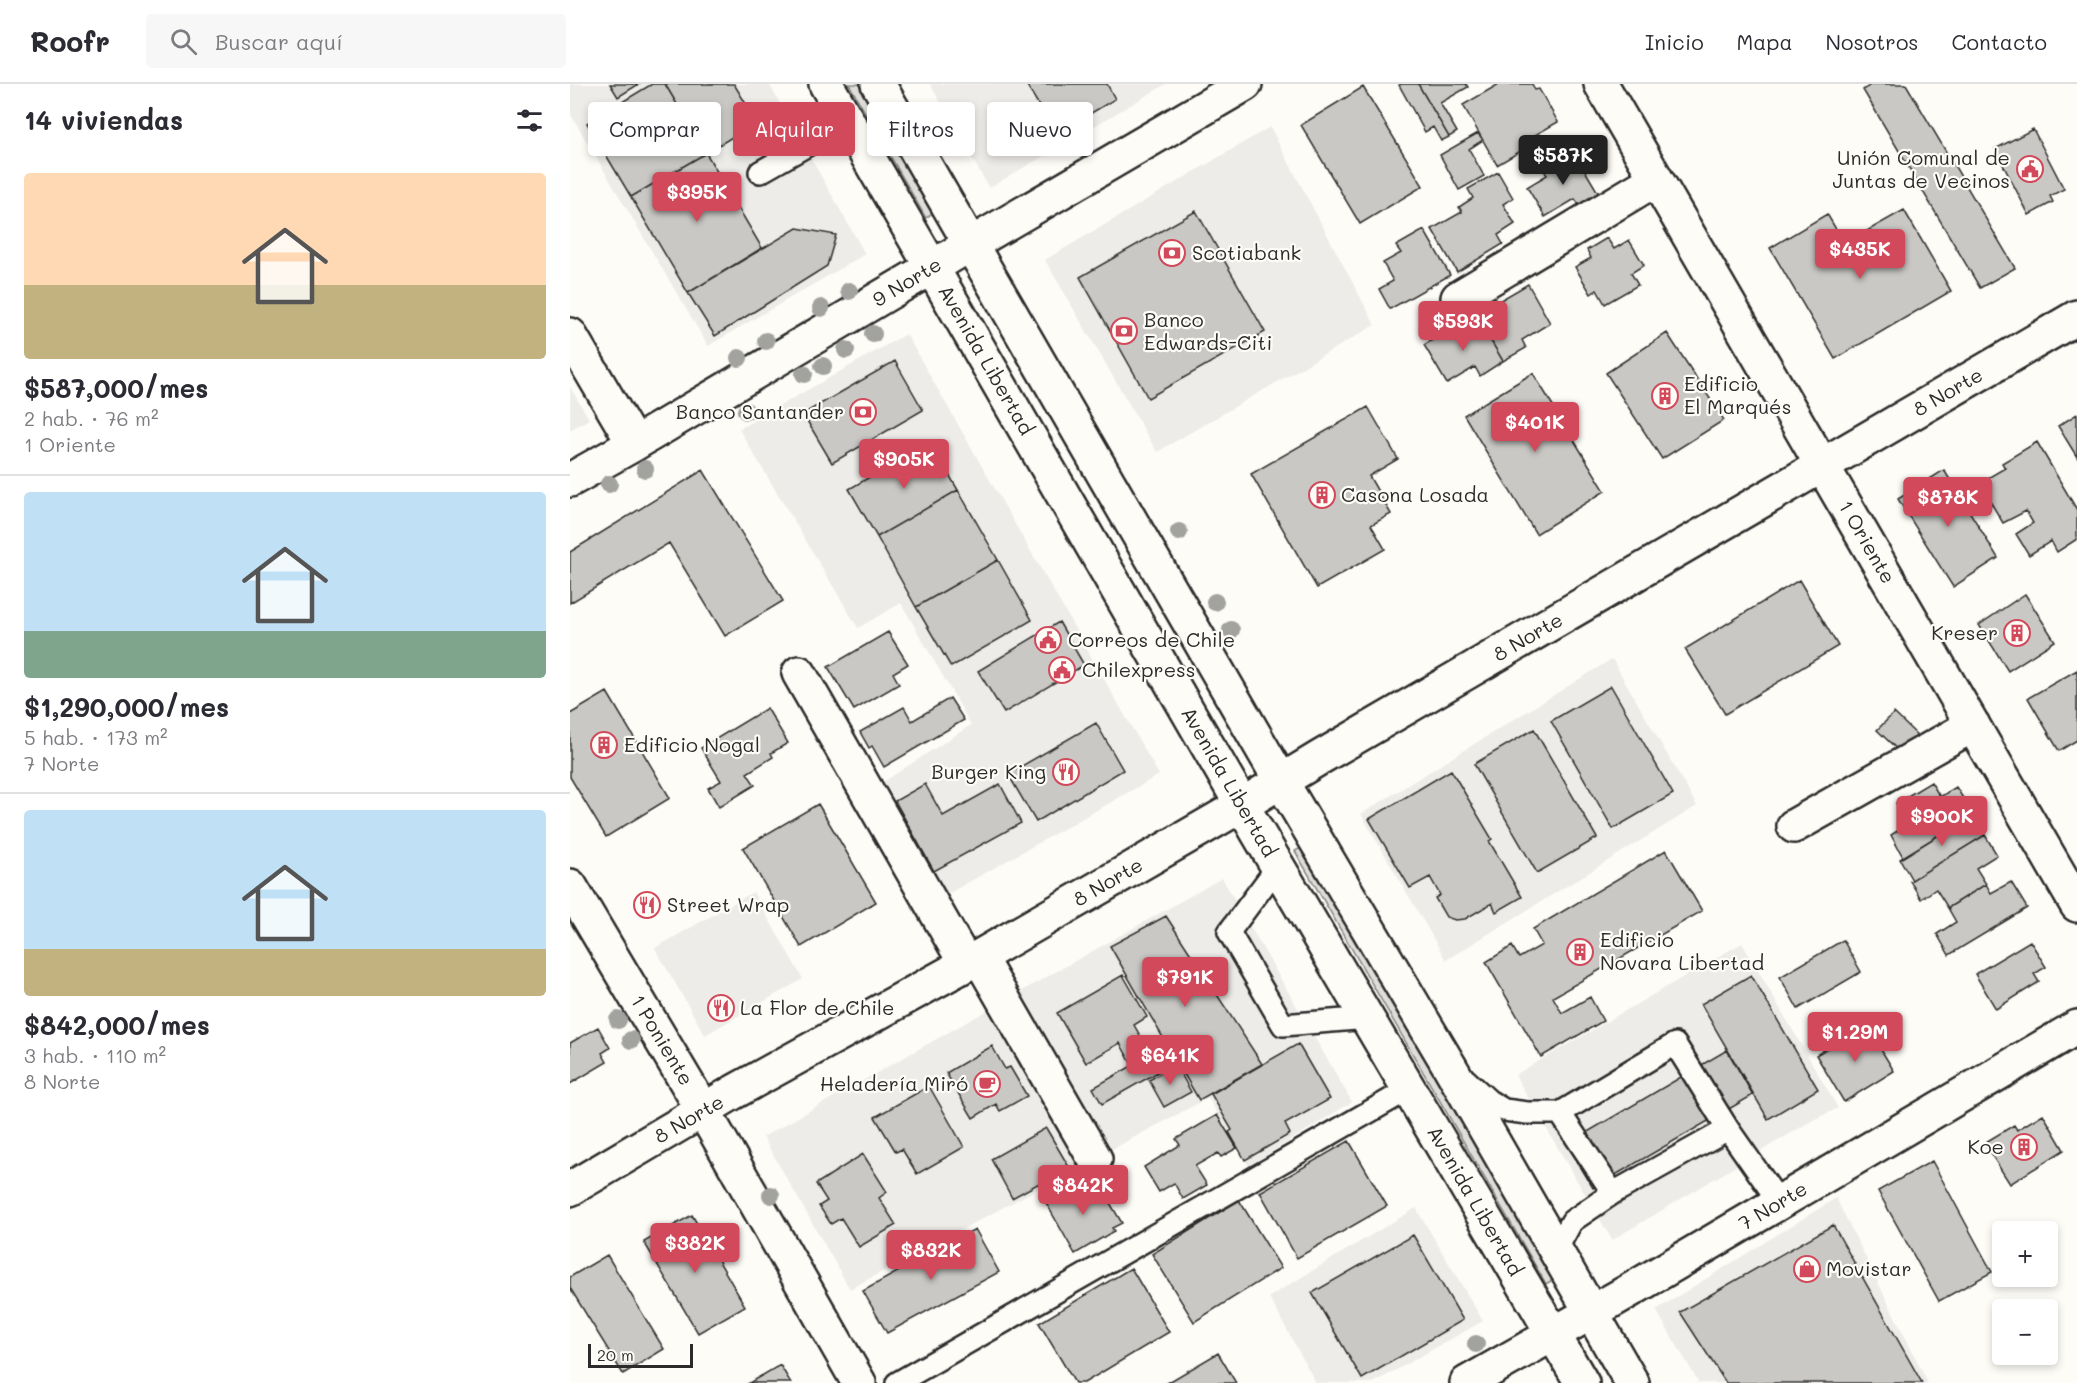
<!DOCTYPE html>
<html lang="es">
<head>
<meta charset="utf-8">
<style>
	:root { --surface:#fff; --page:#f7f7f7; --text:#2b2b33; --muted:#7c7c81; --line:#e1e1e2; --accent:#d1495b }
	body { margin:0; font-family:Mali,sans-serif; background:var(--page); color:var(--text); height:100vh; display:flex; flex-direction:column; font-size:22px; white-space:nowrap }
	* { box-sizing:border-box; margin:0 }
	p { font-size:20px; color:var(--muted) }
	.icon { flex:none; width:33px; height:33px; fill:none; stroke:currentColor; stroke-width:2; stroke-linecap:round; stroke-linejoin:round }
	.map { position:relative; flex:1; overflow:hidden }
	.sheet { display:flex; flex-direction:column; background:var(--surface); width:570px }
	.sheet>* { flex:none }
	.top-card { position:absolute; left:18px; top:18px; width:570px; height:54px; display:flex; gap:12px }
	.buttons { position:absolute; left:1422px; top:1137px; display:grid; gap:12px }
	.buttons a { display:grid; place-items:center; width:66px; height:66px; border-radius:6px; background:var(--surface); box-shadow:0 3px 9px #0003; font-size:30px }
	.scale { position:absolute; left:18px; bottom:15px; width:105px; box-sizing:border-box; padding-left:6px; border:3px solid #2b2b2b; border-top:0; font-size:16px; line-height:21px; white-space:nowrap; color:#2b2b2b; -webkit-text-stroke:4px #fdfcf7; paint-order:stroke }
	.price { position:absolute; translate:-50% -51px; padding:0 14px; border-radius:6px; background:var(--accent); color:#fff; font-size:20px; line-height:39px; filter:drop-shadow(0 2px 3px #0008) }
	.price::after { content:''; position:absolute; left:50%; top:36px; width:18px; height:14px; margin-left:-9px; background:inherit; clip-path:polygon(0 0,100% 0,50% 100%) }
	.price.on { background:#222; color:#fff }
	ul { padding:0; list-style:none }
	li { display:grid; align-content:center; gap:12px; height:318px; padding:0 24px }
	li+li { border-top:2px solid var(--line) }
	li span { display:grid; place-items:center; height:186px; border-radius:6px; color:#555 }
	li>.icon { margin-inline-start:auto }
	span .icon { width:108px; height:108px; fill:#fffc; stroke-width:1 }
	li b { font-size:26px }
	h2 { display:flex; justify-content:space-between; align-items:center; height:72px; padding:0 24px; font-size:26px }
	.tag { padding:0 21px; border-radius:6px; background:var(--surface); box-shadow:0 3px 9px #0003; font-size:21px; line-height:54px }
	.tag.on { background:var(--accent); color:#fff }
	header { display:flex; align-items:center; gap:36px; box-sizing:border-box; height:84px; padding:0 30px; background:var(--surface); border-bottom:2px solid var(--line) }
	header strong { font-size:28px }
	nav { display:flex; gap:33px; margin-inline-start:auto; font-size:21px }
	.search { width:420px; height:54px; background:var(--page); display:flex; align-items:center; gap:15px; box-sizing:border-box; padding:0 21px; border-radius:6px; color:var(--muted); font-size:22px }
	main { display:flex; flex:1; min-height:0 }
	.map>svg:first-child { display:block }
</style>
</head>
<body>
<header>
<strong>Roofr</strong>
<div class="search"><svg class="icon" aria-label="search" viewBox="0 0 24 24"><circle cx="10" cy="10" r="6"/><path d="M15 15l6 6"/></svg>Buscar aquí</div>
<nav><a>Inicio</a><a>Mapa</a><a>Nosotros</a><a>Contacto</a></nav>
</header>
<main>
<section class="sheet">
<h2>14 viviendas<svg class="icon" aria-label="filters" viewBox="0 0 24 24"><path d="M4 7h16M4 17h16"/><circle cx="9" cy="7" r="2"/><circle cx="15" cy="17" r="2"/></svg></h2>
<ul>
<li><span style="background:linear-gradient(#ffd9b3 60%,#c2b280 0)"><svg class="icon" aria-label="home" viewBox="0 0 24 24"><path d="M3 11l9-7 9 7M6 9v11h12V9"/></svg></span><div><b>$587,000/mes</b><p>2 hab. · 76 m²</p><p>1 Oriente</p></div></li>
<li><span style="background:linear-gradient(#bfe0f5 75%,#7fa58c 0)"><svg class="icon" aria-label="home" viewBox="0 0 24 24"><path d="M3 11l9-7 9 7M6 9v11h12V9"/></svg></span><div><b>$1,290,000/mes</b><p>5 hab. · 173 m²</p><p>7 Norte</p></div></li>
<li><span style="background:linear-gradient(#bfe0f5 75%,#c2b280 0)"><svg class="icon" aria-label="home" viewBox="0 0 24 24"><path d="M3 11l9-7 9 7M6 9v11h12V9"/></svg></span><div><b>$842,000/mes</b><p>3 hab. · 110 m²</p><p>8 Norte</p></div></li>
</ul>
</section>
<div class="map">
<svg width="1507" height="1299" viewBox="0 0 1507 1299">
	<rect width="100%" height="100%" fill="#fdfcf7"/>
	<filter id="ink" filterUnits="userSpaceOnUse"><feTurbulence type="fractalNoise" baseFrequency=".0167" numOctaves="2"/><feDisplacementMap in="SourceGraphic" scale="12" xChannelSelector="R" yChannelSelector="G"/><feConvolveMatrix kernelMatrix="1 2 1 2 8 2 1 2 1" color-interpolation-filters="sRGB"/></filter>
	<g filter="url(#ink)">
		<path fill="#edece8" d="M0,0H199L295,170L138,262L0,29Z
			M360,0H596L419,104Z
			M700,43L805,241L587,368L475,176Z
			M336,250L589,691L367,816L301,706L401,641L331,519L288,544L169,345Z
			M0,303L19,335L0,346Z
			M1042,575L1127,722L876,876L791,730Z
			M652,794L782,1018L679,1082L638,1014L280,1205L193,1053Z
			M183,808L233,895L135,951L85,864Z
			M1172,859L1268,1024L1243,1036L1042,1156L945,991Z
			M1266,1114L1358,1299H1129L1086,1226Z
			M846,1124L913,1237L803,1299H746L699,1213Z"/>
		<path fill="#dfdeda" stroke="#858482" stroke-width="1.5" d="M279,0H291L364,128L356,134Z
			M733,763L986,1194L976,1200L725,767Z"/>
		<path fill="#c9c8c4" stroke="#2b2b2b" stroke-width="1.5" d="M40,0H69L48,13Z
			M82,0H95L136,69L61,113L17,39Z
			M95,0H164L187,38L136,69Z
			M456,0H537L545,15L486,50Z
			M831,0H848L879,53L871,57L863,43L855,48L829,1Z
			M848,0H896L898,3L870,19L887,48L879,53Z
			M929,0H962L965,6L969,5L988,38L965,51L968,57L927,81L893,21Z
			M1302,0H1336L1445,184L1410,204L1293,6Z
			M793,3L853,102L790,140L731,41Z
			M1463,45L1494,105L1480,112L1483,118L1459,131L1425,65Z
			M908,49L913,56L899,65L914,92L889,106L870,71Z
			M136,69L192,164L118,209L61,113Z
			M995,71L999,77L1007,73L1029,110L1010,122L1005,115L975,133L957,103L977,91L973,85Z
			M928,88L943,114L933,120L945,140L928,151L933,160L887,188L862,145L892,128L889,123L903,114L898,105Z
			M1334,126L1381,207L1265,275L1200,164L1257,130L1289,184L1309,172L1295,148Z
			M626,127L695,248L578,314L510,193Z
			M227,144L266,151L257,182L145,252L118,209Z
			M854,146L880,191L820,225L809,205L823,197L813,179L831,169L826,162Z
			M1037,154L1044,165L1059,156L1074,181L1061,189L1068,201L1035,220L1027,206L1021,210L1005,183L1021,174L1017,166Z
			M958,200L980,239L952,256L956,264L933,277L909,237L930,224L927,218Z
			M909,237L933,277L910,292L905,283L877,300L854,261L885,242L889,249Z
			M1097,249L1154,336L1092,375L1036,289Z
			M325,277L353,326L262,379L233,330Z
			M963,289L1035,407L966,450L894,331Z
			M798,323L828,375L799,392L821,430L801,441L815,465L747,504L681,390Z
			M1507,330V373L1488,342Z
			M360,358L388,406L307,453L279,405Z
			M1467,358L1507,426V455L1487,468L1481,457L1459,471L1446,450L1463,439L1456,427L1433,439L1409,399L1435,384L1432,379Z
			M133,386L213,517L155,552L99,459L0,519V468Z
			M1374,386L1428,474L1383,503L1328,415Z
			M388,406L428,476L346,523L307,453Z
			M428,476L462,536L381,583L346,523Z
			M1229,496L1268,562L1155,630L1115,565Z
			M1455,510L1485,557L1438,587L1409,541Z
			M489,538L514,581L434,629L408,587Z
			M318,548L338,580L323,589L329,600L284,626L258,583Z
			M1507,586V656L1489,667L1458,614Z
			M1041,602L1103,710L1043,745L981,637Z
			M37,608L100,714L36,753L0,693V630Z
			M380,614L394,636L314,683L302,662L299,664L290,648L334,623L342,637Z
			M197,624L218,659L201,669L203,673L177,689L185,701L149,723L138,704L151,697L131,664Z
			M1324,629L1350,654L1334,672L1307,646Z
			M526,639L553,686L466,738L438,690Z
			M964,645L1027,754L967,789L904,680Z
			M881,686L922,755L919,757L952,813L926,828L922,819L895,835L885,836L876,833L865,814L870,811L860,793L840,804L799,735Z
			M1361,698L1370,713L1386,703L1403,730L1333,773L1321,751L1338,740L1326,719Z
			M355,700L373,732L430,700L451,739L364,787L325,717Z
			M248,720L306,818L231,863L173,764Z
			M1403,730L1415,751L1342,796L1330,775Z
			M1415,751L1427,771L1406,784L1416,800L1378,824L1366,805L1351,815L1340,797Z
			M1096,766L1132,827L983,913L992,929L1020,913L1033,937L971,973L916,878L942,862L949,874L972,861L963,845Z
			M1441,798L1457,824L1379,871L1367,850L1386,838L1378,824L1416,800L1421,809Z
			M596,832L692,980L629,1016L540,862Z
			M1273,856L1291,888L1228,925L1210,893Z
			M1460,857L1476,883L1464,890L1469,898L1426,925L1405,890Z
			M553,891L577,933L564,941L580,969L561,979L550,959L516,979L487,929Z
			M1181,891L1248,1005L1198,1035L1131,920Z
			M1296,941L1324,987L1274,1018L1246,971Z
			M28,943L40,964L32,969L37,978L0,1000V959Z
			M728,960L760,1015L715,1040L720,1050L675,1076L659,1048L662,1046L641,1010Z
			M422,962L435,985L440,983L457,1012L430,1027L426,1020L403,1034L376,989Z
			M595,963L604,979L532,1020L523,1004Z
			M1157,966L1183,1011L1023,1104L997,1060Z
			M606,981L621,1008L594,1023L579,996Z
			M359,1002L394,1063L347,1090L332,1065L326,1068L305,1033Z
			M1473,1030L1494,1066L1440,1100L1414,1059L1444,1041L1447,1046Z
			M647,1031L667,1064L651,1073L648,1069L625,1082L637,1101L613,1115L604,1099L589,1108L574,1083L610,1061L606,1055Z
			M476,1044L499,1083L442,1114L421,1075Z
			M779,1057L817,1122L727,1174L690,1108Z
			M293,1070L317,1108L309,1114L326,1141L289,1163L271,1134L261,1140L249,1122L257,1117L246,1100Z
			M1362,1077L1422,1188L1369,1217L1308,1107Z
			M512,1096L523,1114L533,1107L552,1139L542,1144L544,1147L505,1170L475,1117Z
			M669,1116L711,1184L624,1238L582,1170Z
			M122,1131L175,1222L128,1249L74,1158Z
			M1263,1141L1352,1299H1156L1110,1228Z
			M405,1145L429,1188L317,1249L293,1207Z
			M843,1151L893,1236L792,1295L742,1209Z
			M37,1171L94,1265L53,1290L0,1204V1193Z
			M561,1184L599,1248L514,1299H505L469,1239Z
			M648,1269L666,1299H597Z
			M210,1281L221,1299H179Z"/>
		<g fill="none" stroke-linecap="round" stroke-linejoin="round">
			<defs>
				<path id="lane" d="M190,88L278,38
					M708,782L659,848L713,941L798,934
					M896,996L919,1017L934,1026L957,1029H990L1105,960L1158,1045L1209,1118
					M990,1029L1043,1109
					M985,1168L1002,1137L1043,1109L1158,1045
					M327,1299L839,1005"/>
				<path id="street" d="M1031,0L1507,821
					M888,214L1086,95
					M0,251L64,360
					M0,396L64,360L401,160L675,0
					M229,589L396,880
					M1224,742L1403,641
					M0,802L133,1026L289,1299
					M409,873L525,1075"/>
				<path id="secondary" d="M0,1105L164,1008L409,873L672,721L751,673L1507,233
					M897,1299L1059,1207L1507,943"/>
				<path id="primary" d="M256,0L688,749L1012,1299
					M308,0L711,697L880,983L1062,1299"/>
			</defs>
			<use href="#lane" stroke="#2b2b2b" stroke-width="26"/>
			<use href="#street" stroke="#2b2b2b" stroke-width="38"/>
			<use href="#secondary" stroke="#2b2b2b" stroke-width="38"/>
			<use href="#primary" stroke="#2b2b2b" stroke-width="38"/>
			<use href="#lane" stroke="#fdfcf7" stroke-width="21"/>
			<use href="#street" stroke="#fdfcf7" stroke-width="33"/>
			<use href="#secondary" stroke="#fdfcf7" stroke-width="33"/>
			<use href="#primary" stroke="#fdfcf7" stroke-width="33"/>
		</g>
		<g fill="#a2a29f">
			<circle cx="279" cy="207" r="9"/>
			<circle cx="251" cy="224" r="9"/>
			<circle cx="303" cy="250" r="9"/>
			<circle cx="196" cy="257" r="9"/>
			<circle cx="276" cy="266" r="9"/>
			<circle cx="169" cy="274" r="9"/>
			<circle cx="253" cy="282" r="9"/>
			<circle cx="234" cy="290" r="9"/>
			<circle cx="176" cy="327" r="9"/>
			<circle cx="75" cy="385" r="9"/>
			<circle cx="39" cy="400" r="9"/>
			<circle cx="609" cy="448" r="9"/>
			<circle cx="645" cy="518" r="9"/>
			<circle cx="661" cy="546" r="9"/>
			<circle cx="48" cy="936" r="9"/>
			<circle cx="61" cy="956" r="9"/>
			<circle cx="201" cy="1111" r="9"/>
			<circle cx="906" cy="1260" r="9"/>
		</g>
	</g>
	<defs>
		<symbol id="civic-ring" viewBox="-11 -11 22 22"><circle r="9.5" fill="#fdfcf7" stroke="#d1495b" stroke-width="1.5"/><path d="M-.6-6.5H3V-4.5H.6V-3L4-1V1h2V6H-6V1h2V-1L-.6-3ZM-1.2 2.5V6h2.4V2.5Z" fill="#d1495b"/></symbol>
		<symbol id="bank-ring" viewBox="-11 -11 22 22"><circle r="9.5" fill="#fdfcf7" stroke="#d1495b" stroke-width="1.5"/><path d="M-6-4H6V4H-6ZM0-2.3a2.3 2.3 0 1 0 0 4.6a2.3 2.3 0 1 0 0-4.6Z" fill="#d1495b"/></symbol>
		<symbol id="building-ring" viewBox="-11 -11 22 22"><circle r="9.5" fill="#fdfcf7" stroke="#d1495b" stroke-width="1.5"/><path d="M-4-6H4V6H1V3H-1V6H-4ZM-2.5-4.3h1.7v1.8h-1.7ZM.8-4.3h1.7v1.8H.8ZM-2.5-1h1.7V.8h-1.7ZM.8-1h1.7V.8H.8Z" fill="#d1495b"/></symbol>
		<symbol id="restaurant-ring" viewBox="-11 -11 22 22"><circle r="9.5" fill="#fdfcf7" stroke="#d1495b" stroke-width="1.5"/><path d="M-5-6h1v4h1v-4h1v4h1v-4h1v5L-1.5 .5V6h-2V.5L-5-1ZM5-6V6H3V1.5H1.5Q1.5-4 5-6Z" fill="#d1495b"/></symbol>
		<symbol id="cafe-ring" viewBox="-11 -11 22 22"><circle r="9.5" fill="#fdfcf7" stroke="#d1495b" stroke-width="1.5"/><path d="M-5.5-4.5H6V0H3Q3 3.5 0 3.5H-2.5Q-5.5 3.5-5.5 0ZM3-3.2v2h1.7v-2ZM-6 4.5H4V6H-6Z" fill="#d1495b"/></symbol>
		<symbol id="shop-ring" viewBox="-11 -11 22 22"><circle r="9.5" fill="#fdfcf7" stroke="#d1495b" stroke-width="1.5"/><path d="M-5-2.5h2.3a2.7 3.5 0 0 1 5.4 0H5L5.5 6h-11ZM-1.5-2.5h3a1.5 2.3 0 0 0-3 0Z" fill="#d1495b"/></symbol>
	</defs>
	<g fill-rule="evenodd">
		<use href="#civic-ring" x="1445" y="70" width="30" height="30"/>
		<use href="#bank-ring" x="587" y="154" width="30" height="30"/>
		<use href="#bank-ring" x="539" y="232" width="30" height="30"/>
		<use href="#building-ring" x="1080" y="297" width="30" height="30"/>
		<use href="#bank-ring" x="278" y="313" width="30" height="30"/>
		<use href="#building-ring" x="737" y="396" width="30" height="30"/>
		<use href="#building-ring" x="1432" y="534" width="30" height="30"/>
		<use href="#civic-ring" x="463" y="541" width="30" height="30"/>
		<use href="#civic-ring" x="477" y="571" width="30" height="30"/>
		<use href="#building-ring" x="19" y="646" width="30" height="30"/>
		<use href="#restaurant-ring" x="481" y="673" width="30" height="30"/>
		<use href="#restaurant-ring" x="62" y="806" width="30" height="30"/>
		<use href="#building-ring" x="995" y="853" width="30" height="30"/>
		<use href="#restaurant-ring" x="136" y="909" width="30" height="30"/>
		<use href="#cafe-ring" x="402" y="985" width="30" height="30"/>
		<use href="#building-ring" x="1439" y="1048" width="30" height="30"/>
		<use href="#shop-ring" x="1222" y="1170" width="30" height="30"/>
	</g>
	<g text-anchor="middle" stroke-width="4.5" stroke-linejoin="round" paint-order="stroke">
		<g font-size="20" fill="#2b2b2b" stroke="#fdfcf7" text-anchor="start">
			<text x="1440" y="81" text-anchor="end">Unión Comunal de<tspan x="1440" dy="23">Juntas de Vecinos</tspan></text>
			<text x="622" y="176">Scotiabank</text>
			<text x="574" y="243">Banco<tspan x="574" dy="23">Edwards-Citi</tspan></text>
			<text x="1114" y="307">Edificio<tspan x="1114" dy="23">El Marqués</tspan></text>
			<text x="274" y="335" text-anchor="end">Banco Santander</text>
			<text x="771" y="418">Casona Losada</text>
			<text x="1428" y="556" text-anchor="end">Kreser</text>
			<text x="498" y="563">Correos de Chile</text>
			<text x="512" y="593">Chilexpress</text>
			<text x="54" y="668">Edificio Nogal</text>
			<text x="476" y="695" text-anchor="end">Burger King</text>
			<text x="97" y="828">Street Wrap</text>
			<text x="1030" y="863">Edificio<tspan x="1030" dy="23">Novara Libertad</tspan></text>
			<text x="170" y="931">La Flor de Chile</text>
			<text x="398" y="1007" text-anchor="end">Heladería Miró</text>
			<text x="1434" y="1070" text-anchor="end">Koe</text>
			<text x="1256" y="1192">Movistar</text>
		</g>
		<g font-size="20" fill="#2b2b2b" stroke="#fdfcf7">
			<text transform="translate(337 198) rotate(-31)" y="7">9 Norte</text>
			<text transform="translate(416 276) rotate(60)" y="7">Avenida Libertad</text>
			<text transform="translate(1378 308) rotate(-30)" y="7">8 Norte</text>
			<text transform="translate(1297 458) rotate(60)" y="7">1 Oriente</text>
			<text transform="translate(958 553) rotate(-30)" y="7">8 Norte</text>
			<text transform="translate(659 698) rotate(60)" y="7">Avenida Libertad</text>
			<text transform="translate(538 798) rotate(-30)" y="7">8 Norte</text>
			<text transform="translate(92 956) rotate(59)" y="7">1 Poniente</text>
			<text transform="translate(119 1035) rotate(-30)" y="7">8 Norte</text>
			<text transform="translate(905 1117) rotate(60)" y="7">Avenida Libertad</text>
			<text transform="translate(1203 1122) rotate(-31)" y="7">7 Norte</text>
		</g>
	</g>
</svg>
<div class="buttons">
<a>+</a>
<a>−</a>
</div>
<div class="scale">20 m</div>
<b class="price on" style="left:993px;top:102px">$587K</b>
<b class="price" style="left:127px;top:139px">$395K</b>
<b class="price" style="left:1290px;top:196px">$435K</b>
<b class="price" style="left:893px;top:268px">$593K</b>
<b class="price" style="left:965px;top:369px">$401K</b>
<b class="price" style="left:334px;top:406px">$905K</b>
<b class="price" style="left:1378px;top:444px">$878K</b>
<b class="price" style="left:1372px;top:763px">$900K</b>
<b class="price" style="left:615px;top:924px">$791K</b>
<b class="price" style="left:1285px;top:979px">$1.29M</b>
<b class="price" style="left:600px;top:1002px">$641K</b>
<b class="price" style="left:513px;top:1132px">$842K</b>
<b class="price" style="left:125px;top:1190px">$382K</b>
<b class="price" style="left:361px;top:1197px">$832K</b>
<div class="top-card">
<a class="tag">Comprar</a>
<a class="tag on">Alquilar</a>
<a class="tag">Filtros</a>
<a class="tag">Nuevo</a>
</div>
</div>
</main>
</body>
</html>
